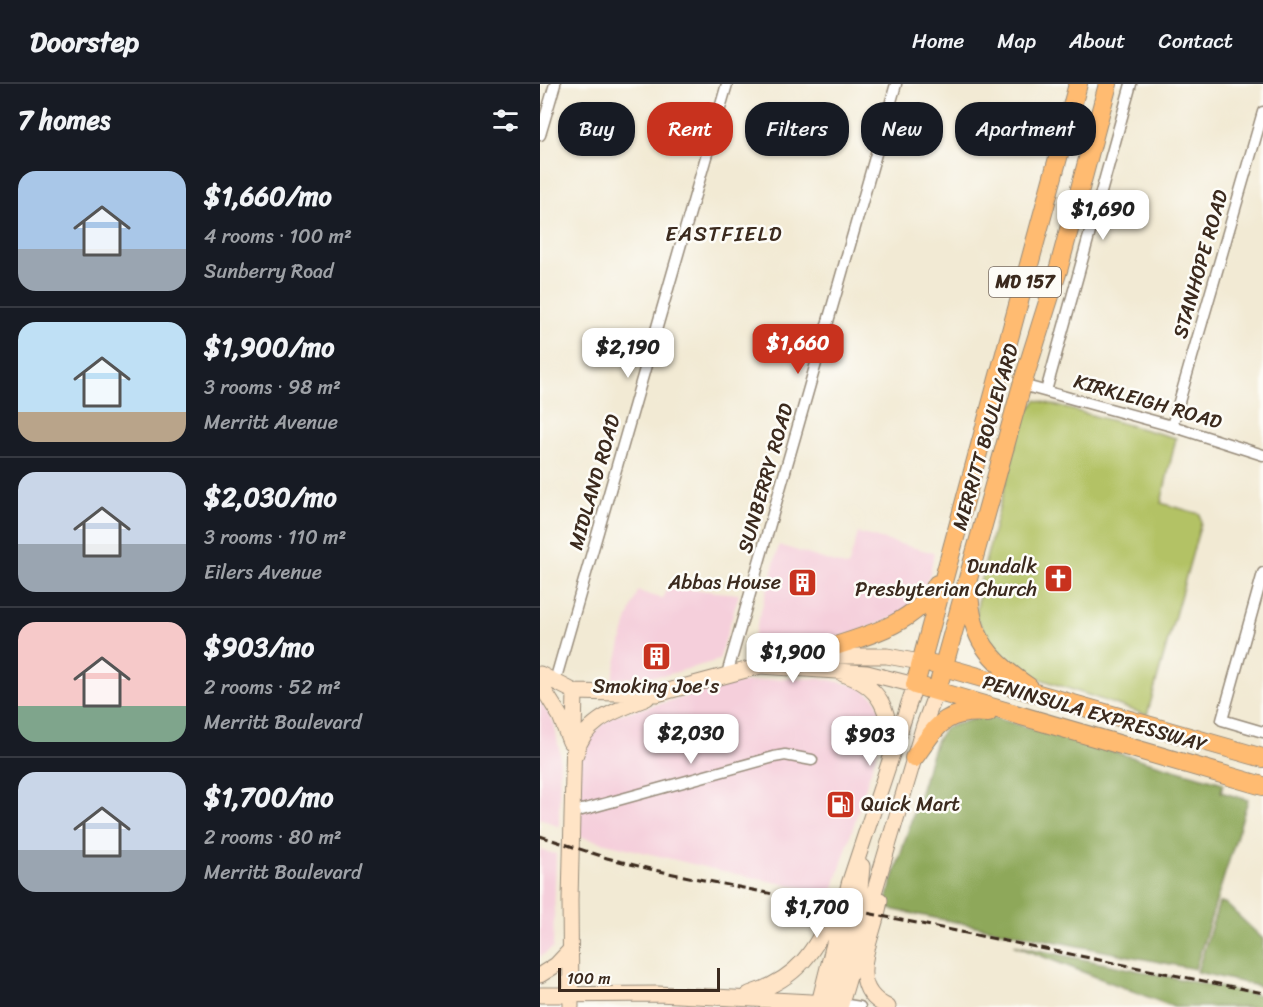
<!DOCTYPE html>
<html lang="en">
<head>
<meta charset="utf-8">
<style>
	:root { --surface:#171b24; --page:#242831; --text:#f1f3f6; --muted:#9ea1a6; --line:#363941; --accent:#c8321e }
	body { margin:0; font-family:Sriracha,sans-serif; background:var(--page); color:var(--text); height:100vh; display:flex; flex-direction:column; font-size:22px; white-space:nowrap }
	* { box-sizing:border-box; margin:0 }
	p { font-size:20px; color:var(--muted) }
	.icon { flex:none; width:33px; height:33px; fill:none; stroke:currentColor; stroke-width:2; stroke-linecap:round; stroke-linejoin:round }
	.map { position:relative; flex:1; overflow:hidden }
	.details { display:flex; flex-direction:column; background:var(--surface); width:540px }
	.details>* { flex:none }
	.banner { position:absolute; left:18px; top:18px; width:570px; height:54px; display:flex; gap:12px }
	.scale { position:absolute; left:18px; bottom:15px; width:162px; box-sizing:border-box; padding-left:6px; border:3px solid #3b2a1e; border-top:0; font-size:16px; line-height:21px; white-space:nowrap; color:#3b2a1e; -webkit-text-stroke:4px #fdfcf7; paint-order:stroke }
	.price { position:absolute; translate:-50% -51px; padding:0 14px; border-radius:12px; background:#fff; color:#222; font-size:20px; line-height:39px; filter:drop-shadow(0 2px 3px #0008) }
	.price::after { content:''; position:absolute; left:50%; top:36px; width:18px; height:14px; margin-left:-9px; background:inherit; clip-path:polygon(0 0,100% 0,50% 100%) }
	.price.active { background:var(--accent); color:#fff }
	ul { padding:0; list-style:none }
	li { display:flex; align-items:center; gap:18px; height:150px; padding:0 18px }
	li+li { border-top:2px solid var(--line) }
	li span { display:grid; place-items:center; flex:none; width:168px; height:120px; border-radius:18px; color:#555 }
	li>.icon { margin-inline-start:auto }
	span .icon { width:72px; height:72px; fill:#fffc; stroke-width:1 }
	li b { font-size:26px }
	h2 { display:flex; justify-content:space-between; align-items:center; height:72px; padding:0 18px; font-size:26px }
	.chip { padding:0 21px; border-radius:24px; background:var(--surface); box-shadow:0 2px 4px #0004; font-size:21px; line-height:54px }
	.chip.active { background:var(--accent); color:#fff }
	header { display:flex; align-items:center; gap:36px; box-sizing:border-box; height:84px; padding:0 30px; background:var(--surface); border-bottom:2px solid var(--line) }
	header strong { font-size:28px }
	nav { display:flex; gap:33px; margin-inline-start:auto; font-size:21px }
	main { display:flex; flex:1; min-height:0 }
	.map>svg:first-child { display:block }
</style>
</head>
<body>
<header>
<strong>Doorstep</strong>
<nav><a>Home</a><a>Map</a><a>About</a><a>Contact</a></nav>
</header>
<main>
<section class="details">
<h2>7 homes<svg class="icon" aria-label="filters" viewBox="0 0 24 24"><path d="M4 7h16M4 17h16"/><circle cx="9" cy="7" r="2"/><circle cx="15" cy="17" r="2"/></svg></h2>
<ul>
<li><span style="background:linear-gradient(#a9c7e8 65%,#9aa5b1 0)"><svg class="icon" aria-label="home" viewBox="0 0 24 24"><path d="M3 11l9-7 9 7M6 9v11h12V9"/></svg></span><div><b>$1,660/mo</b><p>4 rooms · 100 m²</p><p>Sunberry Road</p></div></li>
<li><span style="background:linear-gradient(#bfe0f5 75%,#b9a48a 0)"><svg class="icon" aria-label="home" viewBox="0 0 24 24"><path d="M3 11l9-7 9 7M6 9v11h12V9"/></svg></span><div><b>$1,900/mo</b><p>3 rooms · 98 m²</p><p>Merritt Avenue</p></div></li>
<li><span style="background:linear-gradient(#c9d6e8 60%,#9aa5b1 0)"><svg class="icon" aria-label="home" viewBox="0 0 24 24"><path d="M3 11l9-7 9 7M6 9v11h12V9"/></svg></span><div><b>$2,030/mo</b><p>3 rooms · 110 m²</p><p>Eilers Avenue</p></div></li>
<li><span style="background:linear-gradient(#f6c9c9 70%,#7fa58c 0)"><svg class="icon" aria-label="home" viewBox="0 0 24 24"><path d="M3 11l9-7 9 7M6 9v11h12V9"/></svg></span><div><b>$903/mo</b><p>2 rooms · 52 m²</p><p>Merritt Boulevard</p></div></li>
<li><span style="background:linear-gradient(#c9d6e8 65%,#9aa5b1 0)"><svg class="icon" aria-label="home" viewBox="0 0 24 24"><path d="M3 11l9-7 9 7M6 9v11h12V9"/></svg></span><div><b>$1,700/mo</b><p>2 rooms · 80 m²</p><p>Merritt Boulevard</p></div></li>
</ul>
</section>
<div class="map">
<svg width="723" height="923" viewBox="0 0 723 923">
	<rect width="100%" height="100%" fill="#fdfcf7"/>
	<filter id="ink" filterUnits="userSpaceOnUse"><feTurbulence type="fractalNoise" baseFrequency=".0167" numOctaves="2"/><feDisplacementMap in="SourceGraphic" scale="12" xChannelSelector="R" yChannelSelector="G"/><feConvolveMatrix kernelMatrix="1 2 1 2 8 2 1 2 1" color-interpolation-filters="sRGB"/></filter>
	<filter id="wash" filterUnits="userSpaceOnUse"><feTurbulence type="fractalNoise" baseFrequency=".008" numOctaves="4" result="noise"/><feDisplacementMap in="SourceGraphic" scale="24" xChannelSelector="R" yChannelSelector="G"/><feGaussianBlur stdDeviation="1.35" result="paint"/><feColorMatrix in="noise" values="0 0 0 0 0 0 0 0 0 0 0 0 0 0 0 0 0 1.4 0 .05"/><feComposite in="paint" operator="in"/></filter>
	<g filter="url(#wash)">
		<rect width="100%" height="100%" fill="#f2ead4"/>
		<path fill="#f5cfdb" d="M318,449L394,469L390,490L377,518L361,531L314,549L207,578L239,461L308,483Z
			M127,503L199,510L179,576L126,591L72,595L86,540L98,507L123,515Z
			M245,594L285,595L318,602L334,613L343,631L340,658L292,810L181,787L37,752L38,680L43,658L73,632L193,600Z
			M0,616L14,639L20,669L19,743L0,734Z
			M0,766L16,770L13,864L0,873Z"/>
		<path fill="#b3c265" stroke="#777642" stroke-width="1.5" d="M496,316L636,354L621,419L660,430L661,439L607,631L468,584L436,534L441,495L482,335Z"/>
		<path fill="#8ea85a" stroke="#64693c" stroke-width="1.5" d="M445,631L683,699L681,708L708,716L655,885L344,824L396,657L405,644Z
			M679,819H685L723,855V903L657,888Z
			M473,861L723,912V923H634Z"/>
	</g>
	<g filter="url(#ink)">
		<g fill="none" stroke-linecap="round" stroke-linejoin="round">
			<defs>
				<path id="street" d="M0,51L15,0
					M482,301L632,342L723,371
					M506,307L591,0
					M632,342L723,28
					M723,489L682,636L723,648
					M187,590L356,0
					M15,597L187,0
					M31,729L234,673L245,671L272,676
					M301,920L320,923"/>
				<path id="secondary" d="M275,572H347L380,578
					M220,582L327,589L375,601L309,800L278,923
					M0,590L35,608L117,610L228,580
					M303,590C343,603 347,626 353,663
					M0,600L20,632L30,658
					M36,670C43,636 78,626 107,614
					M340,816C335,853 302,902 348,923
					M0,891L16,881L30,866
					M209,910C260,894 273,868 296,823
					M0,911L118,910L289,919
					M301,920L293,910V900L320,805L322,782
					M31,923L30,816L35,608
					M300,923L384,641L397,606"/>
				<path id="primary" d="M538,0L375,601L723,702
					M429,507C431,555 449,576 489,603
					M262,573C307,556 374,546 397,500
					M393,580L723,674
					M397,606L482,301L519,183L568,0
					M374,674C397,642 404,625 448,629"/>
			</defs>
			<use href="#street" stroke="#968a79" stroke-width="13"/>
			<use href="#secondary" stroke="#968a79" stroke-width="17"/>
			<use href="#primary" stroke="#968a79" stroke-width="20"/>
			<use href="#street" stroke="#fff" stroke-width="10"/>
			<use href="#secondary" stroke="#ffe4c6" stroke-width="15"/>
			<use href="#primary" stroke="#ffbb71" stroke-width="18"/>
			<path stroke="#3b2a1e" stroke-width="3" stroke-dasharray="9 4.5" stroke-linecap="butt" d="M0,752L67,774L114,786L723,909"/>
		</g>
	</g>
	<defs>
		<symbol id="church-square" viewBox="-11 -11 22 22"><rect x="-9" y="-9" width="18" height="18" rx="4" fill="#c8321e" stroke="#fdfcf7"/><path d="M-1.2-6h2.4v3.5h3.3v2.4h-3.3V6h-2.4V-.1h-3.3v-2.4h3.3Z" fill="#fff"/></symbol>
		<symbol id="building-square" viewBox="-11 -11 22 22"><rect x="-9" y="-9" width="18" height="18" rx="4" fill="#c8321e" stroke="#fdfcf7"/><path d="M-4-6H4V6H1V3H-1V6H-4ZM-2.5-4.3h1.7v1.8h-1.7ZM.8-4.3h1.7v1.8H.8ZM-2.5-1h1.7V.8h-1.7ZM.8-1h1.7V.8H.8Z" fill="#fff"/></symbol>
		<symbol id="fuel-square" viewBox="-11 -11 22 22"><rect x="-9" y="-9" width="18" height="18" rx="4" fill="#c8321e" stroke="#fdfcf7"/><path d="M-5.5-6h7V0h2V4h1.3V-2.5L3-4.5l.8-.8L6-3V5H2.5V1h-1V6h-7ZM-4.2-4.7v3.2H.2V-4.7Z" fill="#fff"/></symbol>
	</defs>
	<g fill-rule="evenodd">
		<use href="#church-square" x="502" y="478" width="33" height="33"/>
		<use href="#building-square" x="246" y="482" width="33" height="33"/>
		<use href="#building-square" x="100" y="556" width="33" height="33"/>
		<use href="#fuel-square" x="284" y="704" width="33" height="33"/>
	</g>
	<g text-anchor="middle" stroke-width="5" stroke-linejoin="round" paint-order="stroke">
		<rect fill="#fdfcf7" stroke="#75695f" stroke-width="1.5" x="449" y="183" width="72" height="30" rx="4.5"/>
		<g font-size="18" font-weight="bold" fill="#3b2a1e">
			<text x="485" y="204">MD 157</text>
		</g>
		<g font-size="20" fill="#3b2a1e" stroke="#fdfcf7">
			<text transform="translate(660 180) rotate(-74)" y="7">STANHOPE ROAD</text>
			<text transform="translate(608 317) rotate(16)" y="7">KIRKLEIGH ROAD</text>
			<text transform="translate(445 353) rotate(-74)" y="7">MERRITT BOULEVARD</text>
			<text transform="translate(225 394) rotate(-74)" y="7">SUNBERRY ROAD</text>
			<text transform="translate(54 398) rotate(-74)" y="7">MIDLAND ROAD</text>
			<text transform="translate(555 629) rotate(16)" y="7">PENINSULA EXPRESSWAY</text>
		</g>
		<g font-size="20" fill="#3b2a1e" stroke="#fdfcf7" text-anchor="end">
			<text x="497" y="489">Dundalk<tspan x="497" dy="23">Presbyterian Church</tspan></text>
			<text x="241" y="505">Abbas House</text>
			<text x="116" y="609" text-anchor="middle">Smoking Joe's</text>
			<text x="321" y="727" text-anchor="start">Quick Mart</text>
		</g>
		<g font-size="21" letter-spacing="1.5" fill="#3b2a1e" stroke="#fdfcf7">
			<text x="184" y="157">EASTFIELD</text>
		</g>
	</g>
</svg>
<div class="scale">100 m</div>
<b class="price" style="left:563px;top:157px">$1,690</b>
<b class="price active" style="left:258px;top:291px">$1,660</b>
<b class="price" style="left:88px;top:295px">$2,190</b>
<b class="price" style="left:253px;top:600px">$1,900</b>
<b class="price" style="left:151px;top:681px">$2,030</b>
<b class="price" style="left:330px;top:683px">$903</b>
<b class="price" style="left:277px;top:855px">$1,700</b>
<div class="banner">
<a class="chip">Buy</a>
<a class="chip active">Rent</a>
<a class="chip">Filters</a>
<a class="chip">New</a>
<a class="chip">Apartment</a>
</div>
</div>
</main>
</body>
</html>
